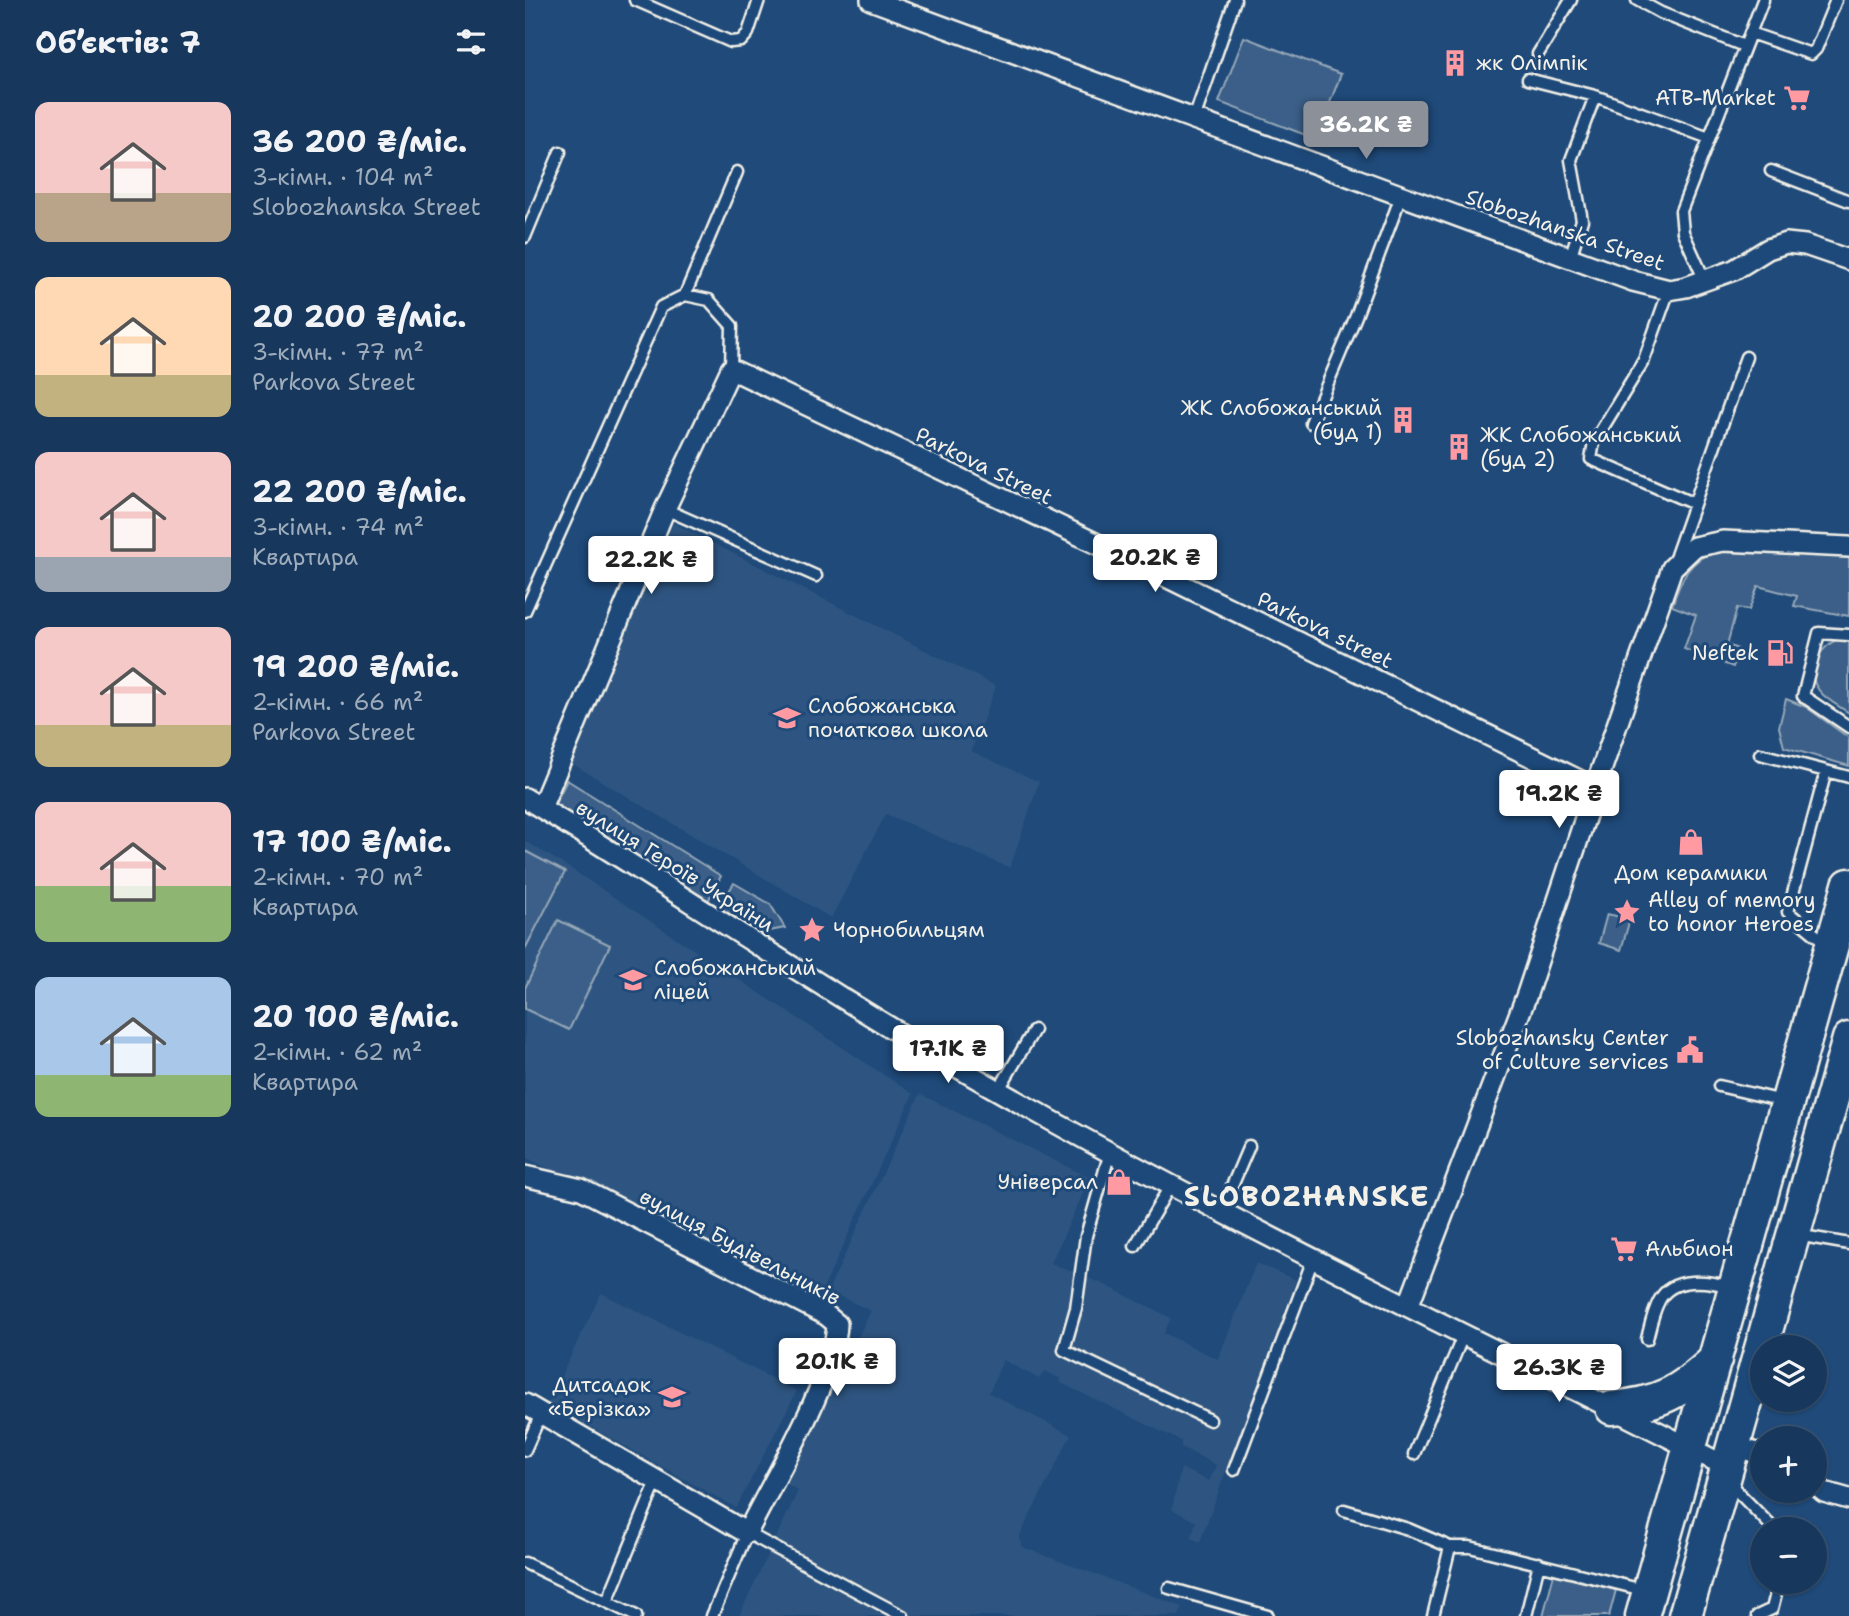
<!DOCTYPE html>
<html lang="uk">
<head>
<meta charset="utf-8">
<style>
	:root { --surface:#17385c; --page:#244365; --text:#f1f3f6; --muted:#9eacbb; --line:#365272; --accent:#8c9099 }
	body { margin:0; font-family:"Shantell Sans",sans-serif; background:var(--page); color:var(--text); height:100vh; display:flex; flex-direction:column; font-size:26px; white-space:nowrap }
	* { box-sizing:border-box; margin:0 }
	p { font-size:23px; color:var(--muted) }
	.icon { flex:none; width:38px; height:38px; fill:none; stroke:currentColor; stroke-width:2; stroke-linecap:round; stroke-linejoin:round }
	.map { position:relative; flex:1; overflow:hidden }
	.details { display:flex; flex-direction:column; background:var(--surface); width:525px }
	.details>* { flex:none }
	.fabs { position:absolute; left:1225px; top:1335px; display:grid; gap:14px }
	.fabs a { display:grid; place-items:center; width:77px; height:77px; border-radius:50%; background:var(--surface); box-shadow:0 2px 5px #0004,0 0 0 2px var(--line); font-size:35px }
	.price { position:absolute; translate:-50% -60px; padding:0 16px; border-radius:7px; background:#fff; color:#222; font-size:23px; line-height:46px; filter:drop-shadow(0 2px 4px #0008) }
	.price::after { content:''; position:absolute; left:50%; top:42px; width:21px; height:16px; margin-left:-10px; background:inherit; clip-path:polygon(0 0,100% 0,50% 100%) }
	.price.active { background:var(--accent); color:#fff }
	ul { padding:0; list-style:none }
	li { display:flex; align-items:center; gap:21px; height:175px; padding:0 35px }
	li span { display:grid; place-items:center; flex:none; width:196px; height:140px; border-radius:14px; color:#555 }
	li>.icon { margin-inline-start:auto }
	span .icon { width:84px; height:84px; fill:#fffc; stroke-width:1 }
	li b { font-size:30px }
	h2 { display:flex; justify-content:space-between; align-items:center; height:84px; padding:0 35px; font-size:30px }
	main { display:flex; flex:1; min-height:0 }
	.map>svg:first-child { display:block }
</style>
</head>
<body>
<main>
<section class="details">
<h2>Об’єктів: 7<svg class="icon" aria-label="filters" viewBox="0 0 24 24"><path d="M4 7h16M4 17h16"/><circle cx="9" cy="7" r="2"/><circle cx="15" cy="17" r="2"/></svg></h2>
<ul>
<li><span style="background:linear-gradient(#f6c9c9 65%,#b9a48a 0)"><svg class="icon" aria-label="home" viewBox="0 0 24 24"><path d="M3 11l9-7 9 7M6 9v11h12V9"/></svg></span><div><b>36 200 ₴/міс.</b><p>3-кімн. · 104 m²</p><p>Slobozhanska Street</p></div></li>
<li><span style="background:linear-gradient(#ffd9b3 70%,#c2b280 0)"><svg class="icon" aria-label="home" viewBox="0 0 24 24"><path d="M3 11l9-7 9 7M6 9v11h12V9"/></svg></span><div><b>20 200 ₴/міс.</b><p>3-кімн. · 77 m²</p><p>Parkova Street</p></div></li>
<li><span style="background:linear-gradient(#f6c9c9 75%,#9aa5b1 0)"><svg class="icon" aria-label="home" viewBox="0 0 24 24"><path d="M3 11l9-7 9 7M6 9v11h12V9"/></svg></span><div><b>22 200 ₴/міс.</b><p>3-кімн. · 74 m²</p><p>Квартира</p></div></li>
<li><span style="background:linear-gradient(#f6c9c9 70%,#c2b280 0)"><svg class="icon" aria-label="home" viewBox="0 0 24 24"><path d="M3 11l9-7 9 7M6 9v11h12V9"/></svg></span><div><b>19 200 ₴/міс.</b><p>2-кімн. · 66 m²</p><p>Parkova Street</p></div></li>
<li><span style="background:linear-gradient(#f6c9c9 60%,#8fb573 0)"><svg class="icon" aria-label="home" viewBox="0 0 24 24"><path d="M3 11l9-7 9 7M6 9v11h12V9"/></svg></span><div><b>17 100 ₴/міс.</b><p>2-кімн. · 70 m²</p><p>Квартира</p></div></li>
<li><span style="background:linear-gradient(#a9c7e8 70%,#8fb573 0)"><svg class="icon" aria-label="home" viewBox="0 0 24 24"><path d="M3 11l9-7 9 7M6 9v11h12V9"/></svg></span><div><b>20 100 ₴/міс.</b><p>2-кімн. · 62 m²</p><p>Квартира</p></div></li>
</ul>
</section>
<div class="map">
<svg width="1324" height="1616" viewBox="0 0 1324 1616">
	<rect width="100%" height="100%" fill="#1f4a7a"/>
	<filter id="ink" filterUnits="userSpaceOnUse"><feTurbulence type="fractalNoise" baseFrequency=".0143" numOctaves="2"/><feDisplacementMap in="SourceGraphic" scale="14" xChannelSelector="R" yChannelSelector="G"/><feConvolveMatrix kernelMatrix="1 2 1 2 8 2 1 2 1" color-interpolation-filters="sRGB"/></filter>
	<g filter="url(#ink)">
		<path fill="#2d5581" d="M148,523L471,686L446,751L514,782L485,868L361,814L306,918L46,763Z
			M0,841L43,867L388,1094L294,1298L0,1157Z
			M395,1094L565,1178L526,1263L578,1284L646,1318L639,1333L669,1348L693,1359L731,1263L771,1280L675,1542L666,1538L671,1522L647,1509L656,1468L684,1481L691,1465L656,1447V1441L536,1383V1379L520,1371L514,1379L478,1360L464,1393L546,1435L494,1537L497,1547L658,1607L654,1616H214L273,1491L260,1483L346,1311L303,1291Z
			M76,1293L272,1391L211,1508L23,1403Z"/>
		<path fill="#3a5f88" stroke="#97a8b8" stroke-width="2" d="M719,37L816,74L791,139L694,102Z
			M1191,550L1324,552V616L1269,606L1272,596L1233,586L1224,610L1212,608L1202,645L1213,649L1208,667L1159,649L1171,615L1147,606C1156,579 1163,561 1191,550Z
			M1314,639H1324V713C1314,706 1299,699 1293,689C1280,671 1296,645 1314,639Z
			M1261,699L1281,707L1324,738V766L1259,747L1254,727Z
			M42,780L196,876L182,903L29,806Z
			M0,851L40,872L0,949Z
			M209,883L245,904L260,928L229,934L194,907Z
			M1082,914L1105,919L1096,950L1074,943Z
			M33,920L85,945L44,1030L0,1009V988Z
			M1029,1574L1091,1590L1084,1616H1018Z"/>
		<g fill="none" stroke-linecap="round" stroke-linejoin="round">
			<defs>
				<path id="service" d="M110,0L206,42L216,41L223,33L234,0
					M1112,0L1136,13L1219,46
					M1225,33L1286,54L1291,49L1311,0
					M1013,54L1046,0
					M1003,79L1070,96L1184,138
					M669,119L710,0
					M1246,171L1324,201
					M0,237L35,152
					M1045,258L1057,220L1046,160L1070,96
					M1180,281L1158,232L1156,211L1238,0
					M1144,290L1119,360L1069,442L1066,459L1167,503
					M160,295L212,172
					M786,423L831,316L876,196
					M140,509L291,576
					M1149,561L1221,357
					M0,611L136,307L160,295L184,300L207,326L206,369
					M1324,635L1294,633L1278,696L1324,727
					M1235,754L1324,777
					M1301,771L1263,912L1303,945
					M1194,1086L1258,1101
					M473,1091L509,1030
					M585,1152L561,1236L551,1308L539,1350L685,1420
					M696,1212L724,1146
					M1272,1235L1324,1244
					M610,1246L645,1186
					M1122,1339C1125,1327 1128,1312 1134,1301C1147,1275 1184,1281 1206,1287
					M0,1450L16,1414
					M889,1454L939,1333
					M709,1470L788,1259
					M1204,1483L1250,1530
					M819,1510L883,1529L925,1547H945L1122,1591
					M0,1563L111,1616
					M644,1588L743,1616
					M82,1602L131,1483
					M187,1616L222,1533L378,1616
					M908,1616L925,1547
					M1001,1616L1014,1563
					M1232,1616L1247,1609L1254,1582"/>
				<path id="minor" d="M346,0L1108,281L1144,290L1161,287L1209,270L1243,249L1261,243L1280,245L1324,260
					M206,369L633,573L1070,788
					M0,798C155,893 306,996 465,1086C705,1223 956,1341 1202,1467
					M16,808L140,509L206,369
					M0,1176L56,1189L301,1315L312,1324C310,1379 248,1480 222,1533L0,1404
					M884,1304L1002,994L1070,788L1147,568L1169,547L1198,541L1324,547
					M1208,1445L1237,1455
					M1290,1484L1299,1492L1324,1499"/>
				<path id="primary" d="M1087,1408C1134,1404 1156,1392 1190,1360
					M1117,1616L1324,885
					M1160,1616L1324,1039"/>
			</defs>
			<use href="#service" stroke="#f4f1e8" stroke-width="15"/>
			<use href="#minor" stroke="#f4f1e8" stroke-width="24"/>
			<use href="#primary" stroke="#f4f1e8" stroke-width="37"/>
			<use href="#service" stroke="#1f4a7a" stroke-width="10"/>
			<use href="#minor" stroke="#1f4a7a" stroke-width="19"/>
			<use href="#primary" stroke="#1f4a7a" stroke-width="32"/>
		</g>
	</g>
	<defs>
		<symbol id="building-bare" viewBox="-9 -9 18 18"><path d="M-4-6H4V6H1V3H-1V6H-4ZM-2.5-4.3h1.7v1.8h-1.7ZM.8-4.3h1.7v1.8H.8ZM-2.5-1h1.7V.8h-1.7ZM.8-1h1.7V.8H.8Z" fill="#ff9aa2" stroke="#1f4a7a" stroke-width="2.5" paint-order="stroke"/></symbol>
		<symbol id="supermarket-bare" viewBox="-9 -9 18 18"><path d="M-6-5.5h2.5l.6 2H6L4.5 2H-2.5L-4.4-4H-6ZM-1.5 3.2a1.3 1.3 0 1 0 .1 0ZM3 3.2a1.3 1.3 0 1 0 .1 0Z" fill="#ff9aa2" stroke="#1f4a7a" stroke-width="2.5" paint-order="stroke"/></symbol>
		<symbol id="fuel-bare" viewBox="-9 -9 18 18"><path d="M-5.5-6h7V0h2V4h1.3V-2.5L3-4.5l.8-.8L6-3V5H2.5V1h-1V6h-7ZM-4.2-4.7v3.2H.2V-4.7Z" fill="#ff9aa2" stroke="#1f4a7a" stroke-width="2.5" paint-order="stroke"/></symbol>
		<symbol id="school-bare" viewBox="-9 -9 18 18"><path d="M0-5L7-2L0 1L-7-2ZM-4 1L0 2.5L4 1V4Q0 6-4 4Z" fill="#ff9aa2" stroke="#1f4a7a" stroke-width="2.5" paint-order="stroke"/></symbol>
		<symbol id="shop-bare" viewBox="-9 -9 18 18"><path d="M-5-2.5h2.3a2.7 3.5 0 0 1 5.4 0H5L5.5 6h-11ZM-1.5-2.5h3a1.5 2.3 0 0 0-3 0Z" fill="#ff9aa2" stroke="#1f4a7a" stroke-width="2.5" paint-order="stroke"/></symbol>
		<symbol id="sight-bare" viewBox="-9 -9 18 18"><path d="M0-6L1.8-2.2L6-1.7L2.9 1.2L3.7 5.4L0 3.3L-3.7 5.4L-2.9 1.2L-6-1.7L-1.8-2.2Z" fill="#ff9aa2" stroke="#1f4a7a" stroke-width="2.5" paint-order="stroke"/></symbol>
		<symbol id="civic-bare" viewBox="-9 -9 18 18"><path d="M-.6-6.5H3V-4.5H.6V-3L4-1V1h2V6H-6V1h2V-1L-.6-3ZM-1.2 2.5V6h2.4V2.5Z" fill="#ff9aa2" stroke="#1f4a7a" stroke-width="2.5" paint-order="stroke"/></symbol>
	</defs>
	<g fill-rule="evenodd">
		<use href="#building-bare" x="911" y="44" width="38" height="38"/>
		<use href="#supermarket-bare" x="1253" y="79" width="38" height="38"/>
		<use href="#building-bare" x="859" y="401" width="38" height="38"/>
		<use href="#building-bare" x="915" y="428" width="38" height="38"/>
		<use href="#fuel-bare" x="1236" y="634" width="38" height="38"/>
		<use href="#school-bare" x="243" y="699" width="38" height="38"/>
		<use href="#shop-bare" x="1147" y="823" width="38" height="38"/>
		<use href="#sight-bare" x="1083" y="893" width="38" height="38"/>
		<use href="#sight-bare" x="268" y="911" width="38" height="38"/>
		<use href="#school-bare" x="89" y="961" width="38" height="38"/>
		<use href="#civic-bare" x="1146" y="1031" width="38" height="38"/>
		<use href="#shop-bare" x="575" y="1163" width="38" height="38"/>
		<use href="#supermarket-bare" x="1080" y="1230" width="38" height="38"/>
		<use href="#school-bare" x="128" y="1378" width="38" height="38"/>
	</g>
	<g text-anchor="middle" stroke-width="6" stroke-linejoin="round" paint-order="stroke">
		<g font-size="21" fill="#f4f1e8" stroke="#1f4a7a" text-anchor="start">
			<text x="951" y="70">жк Олімпік</text>
			<text x="1251" y="105" text-anchor="end">ATB-Market</text>
			<text x="857" y="415" text-anchor="end">ЖК Слобожанський<tspan x="857" dy="24">(буд 1)</tspan></text>
			<text x="955" y="442">ЖК Слобожанський<tspan x="955" dy="24">(буд 2)</tspan></text>
			<text x="1234" y="660" text-anchor="end">Neftek</text>
			<text x="283" y="713">Cлобожанська<tspan x="283" dy="24">початкова школа</tspan></text>
			<text x="1166" y="880" text-anchor="middle">Дом керамики</text>
			<text x="1123" y="907">Alley of memory<tspan x="1123" dy="24">to honor Heroes</tspan></text>
			<text x="308" y="937">Чорнобильцям</text>
			<text x="129" y="975">Слобожанський<tspan x="129" dy="24">ліцей</tspan></text>
			<text x="1144" y="1045" text-anchor="end">Slobozhansky Center<tspan x="1144" dy="24">of Culture services</tspan></text>
			<text x="573" y="1189" text-anchor="end">Універсал</text>
			<text x="1120" y="1256">Альбион</text>
			<text x="126" y="1392" text-anchor="end">Дитсадок<tspan x="126" dy="24">«Берізка»</tspan></text>
		</g>
		<g font-size="21" fill="#f4f1e8" stroke="#1f4a7a">
			<text transform="translate(1040 230) rotate(19)" y="7">Slobozhanska Street</text>
			<text transform="translate(459 466) rotate(26)" y="7">Parkova Street</text>
			<text transform="translate(800 630) rotate(26)" y="7">Parkova street</text>
			<text transform="translate(150 866) rotate(32)" y="7">вулиця Героїв України</text>
			<text transform="translate(215 1247) rotate(28)" y="7">вулиця Будівельників</text>
		</g>
		<g font-size="28" font-weight="bold" letter-spacing="2" fill="#f4f1e8" stroke="#1f4a7a">
			<text x="782" y="1206">SLOBOZHANSKE</text>
		</g>
	</g>
</svg>
<div class="fabs">
<a><svg class="icon" aria-label="layers" viewBox="0 0 24 24"><path d="M12 4l9 5-9 5-9-5zM3 14l9 5 9-5"/></svg></a>
<a>+</a>
<a>−</a>
</div>
<b class="price active" style="left:841px;top:161px">36.2K ₴</b>
<b class="price" style="left:630px;top:594px">20.2K ₴</b>
<b class="price" style="left:126px;top:596px">22.2K ₴</b>
<b class="price" style="left:1034px;top:830px">19.2K ₴</b>
<b class="price" style="left:423px;top:1085px">17.1K ₴</b>
<b class="price" style="left:312px;top:1398px">20.1K ₴</b>
<b class="price" style="left:1034px;top:1404px">26.3K ₴</b>
</div>
</main>
</body>
</html>
